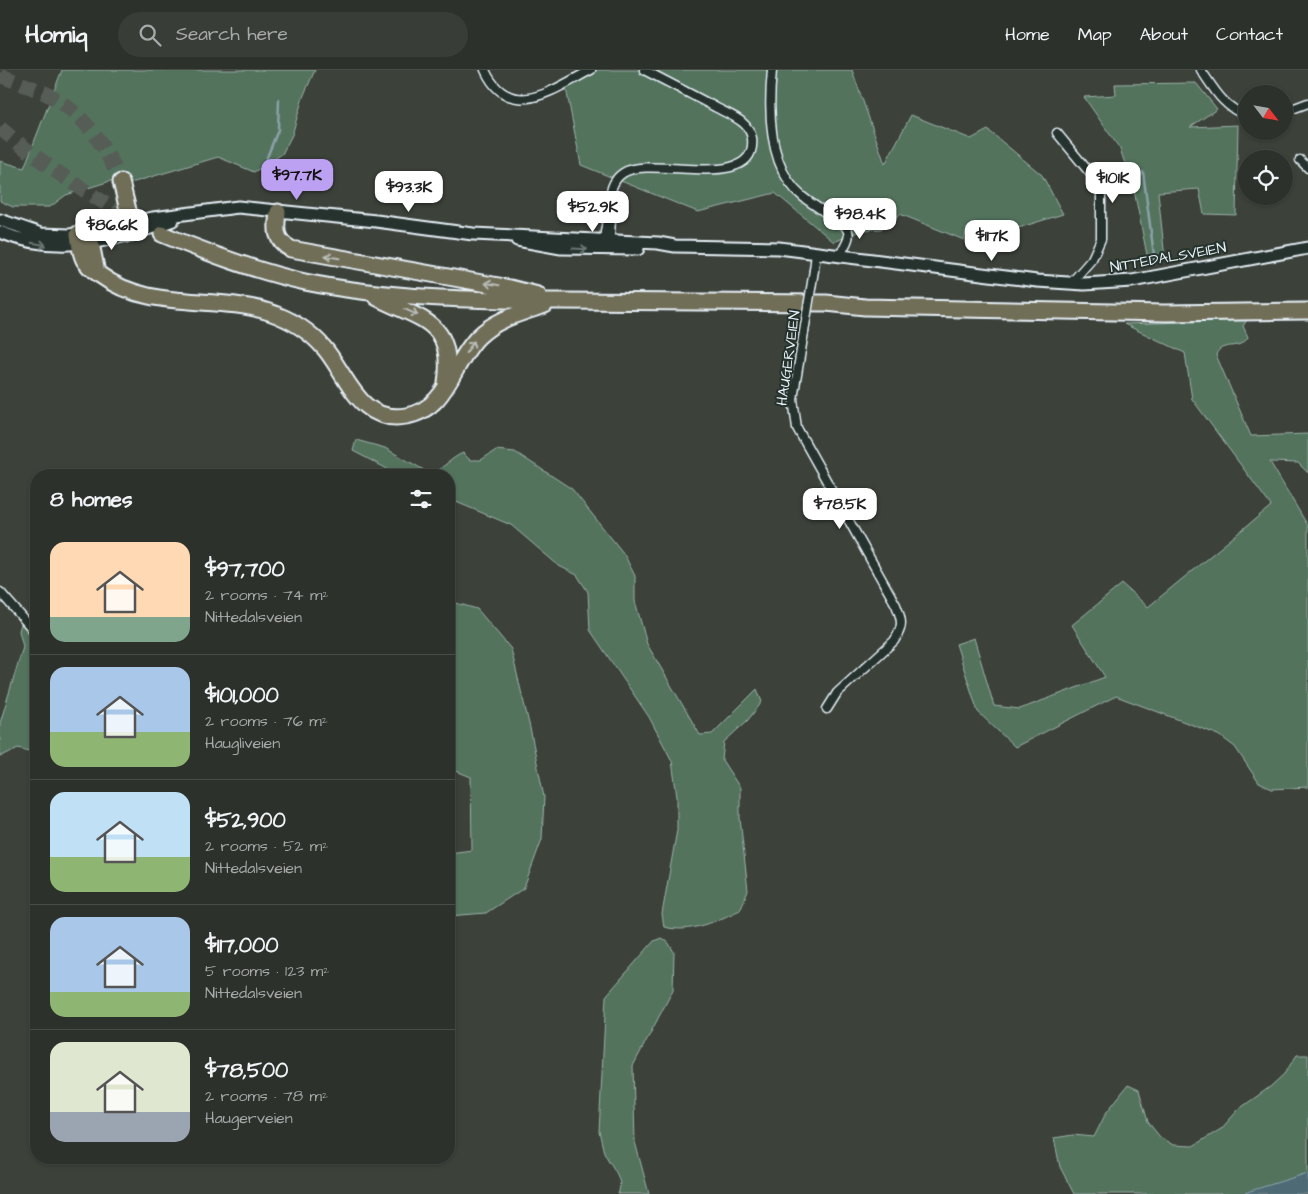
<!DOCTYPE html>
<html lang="en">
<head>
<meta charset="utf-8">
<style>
	:root { --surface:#2d312c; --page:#393d38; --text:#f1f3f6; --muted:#a7a9a9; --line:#484c48; --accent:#bca0f2 }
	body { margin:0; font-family:"Architects Daughter",sans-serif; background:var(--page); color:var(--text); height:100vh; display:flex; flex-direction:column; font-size:19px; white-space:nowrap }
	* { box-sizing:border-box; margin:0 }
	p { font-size:16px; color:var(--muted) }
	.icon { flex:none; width:28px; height:28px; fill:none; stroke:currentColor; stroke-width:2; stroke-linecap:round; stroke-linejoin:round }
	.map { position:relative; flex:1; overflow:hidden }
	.sheet { position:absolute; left:30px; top:399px; width:425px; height:695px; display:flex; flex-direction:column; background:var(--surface); border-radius:20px; box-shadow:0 1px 4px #0004,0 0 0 1px var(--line) }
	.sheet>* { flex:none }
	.needle { width:32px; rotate:121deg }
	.controls { position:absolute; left:1238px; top:15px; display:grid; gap:10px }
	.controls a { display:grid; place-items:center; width:55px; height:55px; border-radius:50%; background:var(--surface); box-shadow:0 1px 4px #0004,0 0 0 1px var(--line); font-size:25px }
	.price { position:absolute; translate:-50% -42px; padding:0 11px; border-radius:10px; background:#fff; color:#222; font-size:16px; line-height:32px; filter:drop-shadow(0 1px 2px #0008) }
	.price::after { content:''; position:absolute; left:50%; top:30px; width:15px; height:11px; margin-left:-8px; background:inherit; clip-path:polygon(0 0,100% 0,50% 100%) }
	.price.selected { background:var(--accent); color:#111 }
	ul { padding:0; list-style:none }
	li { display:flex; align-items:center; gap:15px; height:125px; padding:0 20px }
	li+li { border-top:1px solid var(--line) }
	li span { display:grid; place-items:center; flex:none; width:140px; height:100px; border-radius:15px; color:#555 }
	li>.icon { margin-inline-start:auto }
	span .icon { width:60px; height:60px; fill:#fffc; stroke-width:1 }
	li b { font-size:21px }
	h2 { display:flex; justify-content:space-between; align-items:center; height:60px; padding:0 20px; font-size:21px }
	header { display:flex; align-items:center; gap:30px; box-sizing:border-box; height:70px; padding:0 25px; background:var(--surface); border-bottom:1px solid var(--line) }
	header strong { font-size:24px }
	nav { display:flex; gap:28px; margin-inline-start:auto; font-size:18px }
	.search { width:350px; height:45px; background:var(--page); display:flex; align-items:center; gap:12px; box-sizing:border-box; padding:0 18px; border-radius:28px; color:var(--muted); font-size:19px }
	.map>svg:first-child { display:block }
</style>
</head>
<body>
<header>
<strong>Homiq</strong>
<div class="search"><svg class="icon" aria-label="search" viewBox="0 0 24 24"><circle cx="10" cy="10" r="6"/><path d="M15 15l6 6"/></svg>Search here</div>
<nav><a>Home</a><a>Map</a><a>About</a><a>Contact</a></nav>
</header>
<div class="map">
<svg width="1308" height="1124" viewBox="0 0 1308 1124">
	<rect width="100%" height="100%" fill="#3c413a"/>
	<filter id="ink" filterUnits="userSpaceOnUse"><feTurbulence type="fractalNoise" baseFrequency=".02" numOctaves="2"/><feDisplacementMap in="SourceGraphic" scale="10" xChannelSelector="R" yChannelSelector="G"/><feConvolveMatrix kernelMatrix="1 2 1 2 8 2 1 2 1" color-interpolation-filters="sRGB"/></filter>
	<g filter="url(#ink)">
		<path fill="#52735d" stroke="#9db2aa" d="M62,0H315L303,27L292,65L282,84L254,102L218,87L131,113L123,107L66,125L50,137H13L0,131V91L24,98Z
			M592,0H852L885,94L911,45L971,69L988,60L1042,105L1063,144L1015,159L1005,177L985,157L967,158L964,170L900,144L881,159L862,160L834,172L775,123L698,142L581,95L565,13Z
			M1196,13L1217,39L1190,57L1238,55L1236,145L1204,144L1199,119L1158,122L1165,189L1148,190L1134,120L1120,79L1084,27L1116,25L1115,14Z
			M1247,250L1243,256L1248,267C1240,282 1221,270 1216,285L1251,366L1308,364V403L1298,393L1270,392L1308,456V717L1272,719L1259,713L1235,677L1219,665L1116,626L1015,677L978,642L956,574L974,568L994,636L1020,639L1105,607L1072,555L1122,514L1148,537L1271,436L1192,329L1185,283L1124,254Z
			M356,370L385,378L431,404C445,397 451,388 463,383L470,390H481L496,380L515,382L572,419L624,484L635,506V531L647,574L700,665L712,664L757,619L762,632L748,650L724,672L722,690L740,718V748L748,821L740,840C717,851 690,864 664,857L662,844L677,760V727L672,691L649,647L590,560L588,522L577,505L559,496L511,455L449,429V405H399L353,381Z
			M449,531L477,539L511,579L530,658L544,727L542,769L524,818L486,843L449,846V783L472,780L471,707L449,698Z
			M21,554L36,570V683L18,678L0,687V653L23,577L19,561Z
			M661,868L668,872L674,882L673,920L633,996L635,1072L649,1124H618C625,1108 610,1096 604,1082C602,1076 601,1068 599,1062L606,926L654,871Z
			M1297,985H1308V1103L1243,1124H1074L1060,1097L1054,1068L1073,1065L1094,1067L1106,1043L1128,1015L1139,1020L1148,1052L1160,1067L1173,1075L1193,1076L1221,1059L1239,1039L1270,1017L1284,1004Z"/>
		<path fill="#4e6b74" stroke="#8ca1a9" d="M1308,1103V1124H1243L1250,1121Z"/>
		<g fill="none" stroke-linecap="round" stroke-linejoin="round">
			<path stroke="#8ca1a9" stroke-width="2.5" d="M261,102L278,60L279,29
				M1143,102L1155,193"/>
			<path stroke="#565b56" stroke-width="15" stroke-dasharray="15 8" stroke-linecap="butt" d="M0,5C15,12 32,17 47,24C85,44 104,74 121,112
				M0,58C43,94 89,126 139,152"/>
			<defs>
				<path id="street" d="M485,0C510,54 555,18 591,0
					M772,0C768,41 768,99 803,127C817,138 832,146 845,156C854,167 844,175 840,186
					M1201,0C1214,19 1224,38 1246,45
					M1284,42L1308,33
					M1057,63L1099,114L1101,120V169L1092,189L1071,213
					M1300,90L1308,98
					M608,146L611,151L609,175
					M605,174C603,163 607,154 608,144C611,129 608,113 623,103C650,84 758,124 752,68C751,63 747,56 742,52C735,46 724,42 715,37C692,25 668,12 644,0
					M814,200L816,183
					M804,262L793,329L797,358L896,535C902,550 904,556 894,571L837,623L827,639
					M0,522L36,563"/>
				<path id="secondary" d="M0,150L41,164L70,165L153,148L238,137L376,151L473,164L658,173L675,176L779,178L1037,211L1084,214L1132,211L1308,178
					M0,162C57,186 117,171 173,150
					M517,170L561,178L638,179"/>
				<path id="highway" d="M121,112L131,152L128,164
					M278,142C276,158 274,170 291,179L510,218L538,225
					M78,164C79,173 80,182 84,190C87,196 94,201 100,205C150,242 214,224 269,242C290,249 310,261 325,279C348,307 360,354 406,346C448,339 452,293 478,267C496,249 521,243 545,235
					M78,164L91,173L97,203
					M162,164C208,183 255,201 305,212C389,229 475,230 561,231C650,232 738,233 826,233L865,237L1165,243L1308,241
					M376,227C420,250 455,250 446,313"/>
			</defs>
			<use href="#street" stroke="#e8f1f8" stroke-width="11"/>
			<use href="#secondary" stroke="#e8f1f8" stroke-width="15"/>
			<use href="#highway" stroke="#e8f1f8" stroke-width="19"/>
			<use href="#street" stroke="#26332d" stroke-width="8"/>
			<use href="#secondary" stroke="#26332d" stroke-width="11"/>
			<use href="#highway" stroke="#716e59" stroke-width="15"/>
			<defs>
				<path id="street-bridge" d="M804,262L814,200"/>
			</defs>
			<use href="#street-bridge" stroke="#e8f1f8" stroke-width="11" stroke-linecap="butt"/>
			<use href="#street-bridge" stroke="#26332d" stroke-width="8"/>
		</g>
		<defs><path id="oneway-shaft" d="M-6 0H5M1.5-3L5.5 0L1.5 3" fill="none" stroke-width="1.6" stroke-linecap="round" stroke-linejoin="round" transform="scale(1.25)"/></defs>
		<g stroke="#6a7674">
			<use href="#oneway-shaft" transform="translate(39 174) rotate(9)"/>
			<use href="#oneway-shaft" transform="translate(580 179) rotate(3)"/>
		</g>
		<g stroke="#b8bdb8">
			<use href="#oneway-shaft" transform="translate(332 187) rotate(-170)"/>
			<use href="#oneway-shaft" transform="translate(492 214) rotate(-171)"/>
			<use href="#oneway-shaft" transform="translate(411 242) rotate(24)"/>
			<use href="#oneway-shaft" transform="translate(470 277) rotate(-54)"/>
		</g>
	</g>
	<g text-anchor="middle" stroke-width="4" stroke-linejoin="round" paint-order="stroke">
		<g font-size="15" fill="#e8f1f8" stroke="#26332d">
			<text transform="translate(1168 187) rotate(-10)" y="5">NITTEDALSVEIEN</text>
			<text transform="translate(788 288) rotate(-82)" y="5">HAUGERVEIEN</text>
		</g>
	</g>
</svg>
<div class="controls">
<a><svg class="needle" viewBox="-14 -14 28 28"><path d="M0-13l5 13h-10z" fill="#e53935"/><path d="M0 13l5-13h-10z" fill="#a7a9a9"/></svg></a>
<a><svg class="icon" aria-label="locate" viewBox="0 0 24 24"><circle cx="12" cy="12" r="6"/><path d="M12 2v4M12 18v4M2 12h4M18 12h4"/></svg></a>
</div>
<b class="price selected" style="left:297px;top:131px">$97.7K</b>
<b class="price" style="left:1113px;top:134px">$101K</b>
<b class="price" style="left:409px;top:143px">$93.3K</b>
<b class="price" style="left:593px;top:163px">$52.9K</b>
<b class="price" style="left:860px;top:170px">$98.4K</b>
<b class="price" style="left:112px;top:181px">$86.6K</b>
<b class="price" style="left:992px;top:192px">$117K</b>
<b class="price" style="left:840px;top:460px">$78.5K</b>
<section class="sheet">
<h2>8 homes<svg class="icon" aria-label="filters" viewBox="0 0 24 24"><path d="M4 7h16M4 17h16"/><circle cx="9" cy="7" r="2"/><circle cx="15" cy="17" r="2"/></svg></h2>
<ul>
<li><span style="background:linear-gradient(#ffd9b3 75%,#7fa58c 0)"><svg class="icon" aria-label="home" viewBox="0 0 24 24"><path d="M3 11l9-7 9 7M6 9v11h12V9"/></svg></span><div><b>$97,700</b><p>2 rooms · 74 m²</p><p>Nittedalsveien</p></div></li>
<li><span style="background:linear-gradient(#a9c7e8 65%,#8fb573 0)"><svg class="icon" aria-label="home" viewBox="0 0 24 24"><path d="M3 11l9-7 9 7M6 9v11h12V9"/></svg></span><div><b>$101,000</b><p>2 rooms · 76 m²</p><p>Haugliveien</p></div></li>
<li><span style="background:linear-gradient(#bfe0f5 65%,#8fb573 0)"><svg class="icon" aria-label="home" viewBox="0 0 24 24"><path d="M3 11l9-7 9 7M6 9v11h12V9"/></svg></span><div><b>$52,900</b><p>2 rooms · 52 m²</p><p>Nittedalsveien</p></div></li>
<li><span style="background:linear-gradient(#a9c7e8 75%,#8fb573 0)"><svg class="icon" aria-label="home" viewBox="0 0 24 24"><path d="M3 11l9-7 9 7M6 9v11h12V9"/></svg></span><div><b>$117,000</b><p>5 rooms · 123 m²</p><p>Nittedalsveien</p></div></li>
<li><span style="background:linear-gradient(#dfe7d0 70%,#9aa5b1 0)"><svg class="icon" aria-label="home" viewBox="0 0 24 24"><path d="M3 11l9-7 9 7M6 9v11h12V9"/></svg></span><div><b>$78,500</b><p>2 rooms · 78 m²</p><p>Haugerveien</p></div></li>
</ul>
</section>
</div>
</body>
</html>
